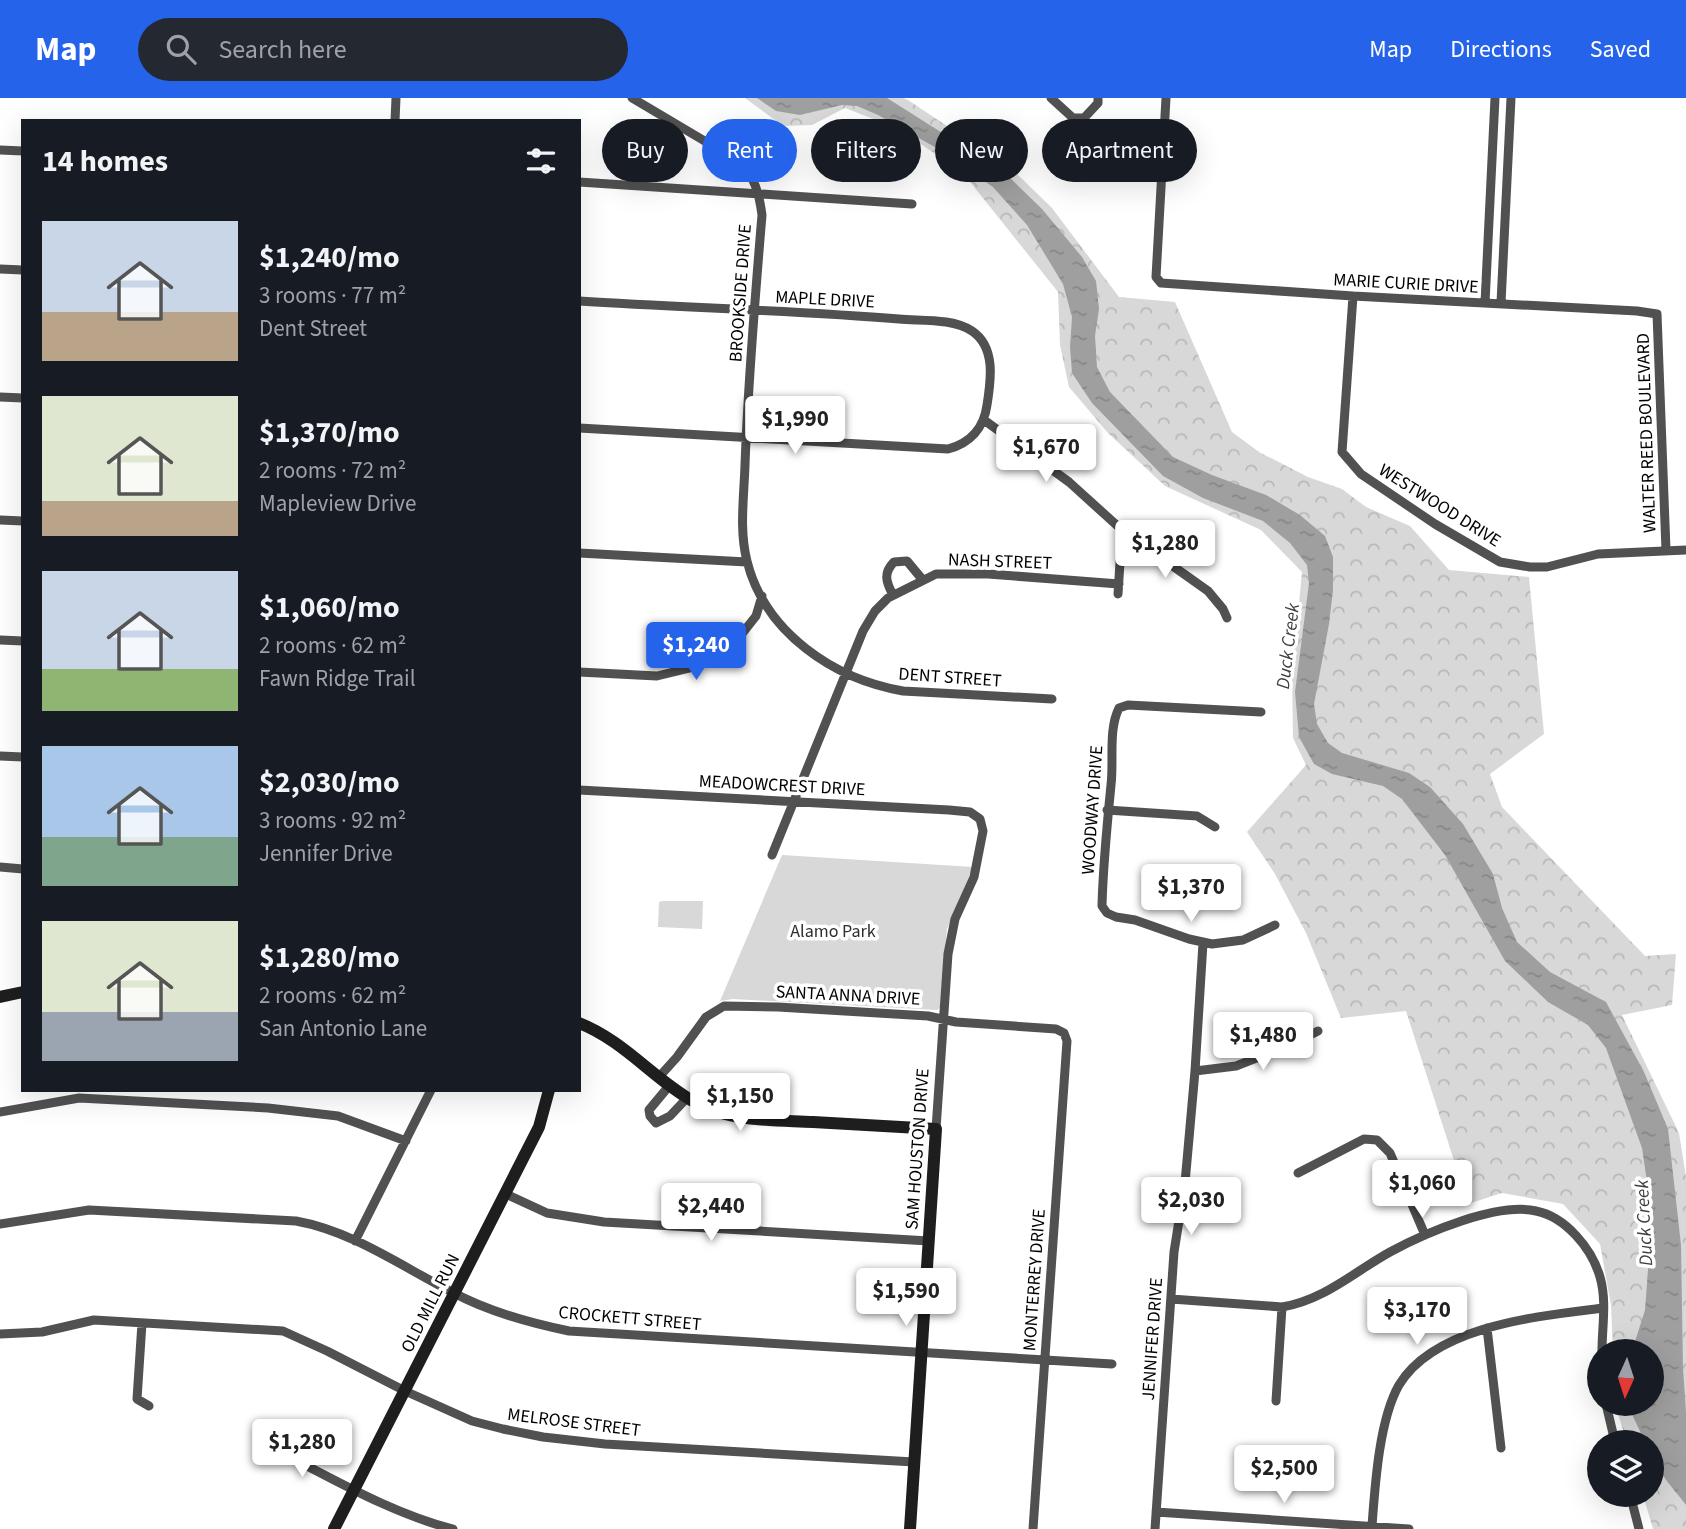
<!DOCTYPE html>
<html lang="en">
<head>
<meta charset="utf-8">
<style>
	:root { --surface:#171b24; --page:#242831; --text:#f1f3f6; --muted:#9ea1a6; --accent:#2563eb }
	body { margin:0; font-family:"Source Sans 3",sans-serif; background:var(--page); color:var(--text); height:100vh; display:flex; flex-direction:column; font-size:26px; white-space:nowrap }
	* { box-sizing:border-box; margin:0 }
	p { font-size:23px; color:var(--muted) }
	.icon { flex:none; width:38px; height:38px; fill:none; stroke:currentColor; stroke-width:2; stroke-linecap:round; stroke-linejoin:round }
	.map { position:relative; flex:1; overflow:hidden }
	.panel { position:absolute; left:21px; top:21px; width:560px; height:973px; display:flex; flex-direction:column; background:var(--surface); border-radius:0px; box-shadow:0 7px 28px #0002 }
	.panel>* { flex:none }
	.top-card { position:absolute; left:602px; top:21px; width:665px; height:63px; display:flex; gap:14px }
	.needle { width:46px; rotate:183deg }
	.buttons { position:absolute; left:1587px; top:1241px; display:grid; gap:14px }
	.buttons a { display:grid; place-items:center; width:77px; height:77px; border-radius:50%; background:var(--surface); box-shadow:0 7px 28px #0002; font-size:35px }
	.price { position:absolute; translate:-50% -60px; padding:0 16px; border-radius:7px; background:#fff; color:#222; font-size:23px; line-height:46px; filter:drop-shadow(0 2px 4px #0008) }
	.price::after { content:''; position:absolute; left:50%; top:42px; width:21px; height:16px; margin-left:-10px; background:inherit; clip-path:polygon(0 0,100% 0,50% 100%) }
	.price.active { background:var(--accent); color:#fff }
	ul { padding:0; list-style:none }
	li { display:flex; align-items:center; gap:21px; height:175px; padding:0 21px }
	li span { display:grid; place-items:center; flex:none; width:196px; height:140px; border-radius:0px; color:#555 }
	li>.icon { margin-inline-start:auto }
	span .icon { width:84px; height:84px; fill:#fffc; stroke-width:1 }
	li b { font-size:30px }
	h2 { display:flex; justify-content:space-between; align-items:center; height:84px; padding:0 21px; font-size:30px }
	.tag { padding:0 24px; border-radius:32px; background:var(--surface); box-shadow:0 7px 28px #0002; font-size:24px; line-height:63px }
	.tag.active { background:var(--accent); color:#fff }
	header { display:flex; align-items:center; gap:42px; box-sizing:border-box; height:98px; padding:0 35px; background:var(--accent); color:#fff }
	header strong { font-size:33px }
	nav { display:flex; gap:38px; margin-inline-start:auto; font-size:24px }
	.search { width:490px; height:63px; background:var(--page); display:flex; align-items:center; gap:18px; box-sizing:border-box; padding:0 24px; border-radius:38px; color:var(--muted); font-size:26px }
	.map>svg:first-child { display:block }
</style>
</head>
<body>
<header>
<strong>Map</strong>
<div class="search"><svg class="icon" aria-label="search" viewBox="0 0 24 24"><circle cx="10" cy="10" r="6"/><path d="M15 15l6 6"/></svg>Search here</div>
<nav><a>Map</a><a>Directions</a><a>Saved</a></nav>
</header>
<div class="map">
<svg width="1686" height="1431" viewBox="0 0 1686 1431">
	<defs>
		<pattern id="forest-crowns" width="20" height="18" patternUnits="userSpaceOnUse" patternTransform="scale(1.75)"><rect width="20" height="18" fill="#d8d8d8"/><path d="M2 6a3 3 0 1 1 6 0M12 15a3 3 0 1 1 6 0" fill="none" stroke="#b8b8b8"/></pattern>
		<pattern id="water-ripples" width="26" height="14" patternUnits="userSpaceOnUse" patternTransform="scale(1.75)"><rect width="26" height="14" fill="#9f9f9f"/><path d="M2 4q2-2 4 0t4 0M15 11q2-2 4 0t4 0" fill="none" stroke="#878787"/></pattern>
	</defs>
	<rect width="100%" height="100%" fill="#fff"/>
	<path fill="url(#forest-crowns)" d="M745,0H903L908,2L1013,72L1052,110L1119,199L1175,204L1232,334L1259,354L1308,379L1342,391L1366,409L1410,428L1449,472L1529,479L1544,636L1490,676L1502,709L1645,858L1676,856L1672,907L1622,917L1679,1035L1686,1079V1431H1653L1643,1397L1652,1396V1344H1627L1615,1307L1652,1306V1253H1613L1611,1207L1600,1146L1563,1106L1502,1095L1468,1106L1406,913L1341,920L1306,835L1275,776L1247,734L1306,667L1293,640L1292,579L1302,474L1261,432L1165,388L1108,335L1069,289L1060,247L1058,194L963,75L899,31L845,10L812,27L783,28Z"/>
	<path fill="#d8d8d8" d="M782,757L973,769L947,831L940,910L937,912L733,901L720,903Z
		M663,803H703L702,831L658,829L659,804Z"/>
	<path fill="url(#water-ripples)" d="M757,0H887L1004,74L1042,111L1082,159L1096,183L1099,211L1095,238L1097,269L1110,294L1173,359L1212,377L1266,397L1300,417L1325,438L1333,459V492L1329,526L1314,606L1317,626L1328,645L1342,655L1409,675L1430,689L1463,726L1493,776L1502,810L1517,844L1550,874L1606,904L1644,974L1668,1031L1681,1147L1683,1270L1686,1314V1407C1671,1387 1652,1370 1652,1344H1645L1630,1312V1306H1652V1253H1632L1645,1212L1652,1118L1642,1050L1606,950L1588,927L1548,904L1505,863L1445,757L1402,701L1383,688L1332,676L1314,666L1299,639L1295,594L1309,485L1307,467L1290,445L1263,423L1203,400L1163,378L1092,305L1072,275L1070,249L1072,219L1063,186L1027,127L993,89L933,48L878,17L857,8L842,7L800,17L776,13Z"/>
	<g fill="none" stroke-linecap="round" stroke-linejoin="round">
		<path stroke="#515151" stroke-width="9" d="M632,0L740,64C755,80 759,95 762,117C755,200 748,284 745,367C744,399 739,432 747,463C765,535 834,581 903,593L1052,601
			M1051,0L1073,20H1084L1098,5V0
			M1166,0L1156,179L1161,185L1353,198L1637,213L1657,216L1666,452
			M395,23L396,0
			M0,52L23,53
			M579,84L912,106
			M0,171L23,172
			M1353,198L1342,354L1361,376L1435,426L1500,464L1530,469H1547L1598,456L1686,452
			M579,203C686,210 793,212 899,221C921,223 953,220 972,233C996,249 991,282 987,307C984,330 970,345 948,351L579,330
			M1485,205L1495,0
			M1501,205L1511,0
			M0,299L23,300
			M984,322L1069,384L1122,432L1208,493L1223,511L1227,520
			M0,422L23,423
			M579,455L747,464
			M1118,496L1122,432
			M893,497C886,484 883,475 894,464L907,463L922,481
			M0,542L23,543
			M579,574L657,578L694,569L737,542L756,518L762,498
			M1261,614L1128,607L1119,610C1108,632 1114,663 1111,687C1107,727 1103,767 1102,808L1107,815L1116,819L1135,822L1189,841L1212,846L1243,842L1275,827
			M0,658L23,659
			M579,692L949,712L970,714L980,721L983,733L974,779L955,821L948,856L936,1031
			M1107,712L1197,718L1215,729
			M772,757L863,533L875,513L888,500L936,476H988L1119,486
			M0,769L23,771
			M1195,973L1236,968L1290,947L1318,933
			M659,979L677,959L706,919L724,908L778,909L928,918L956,924L1056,931L1064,935L1067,943L1033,1431
			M669,988L649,1012L650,1018L656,1025L670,1018L687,1000
			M0,1014L79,1000L268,1010L338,1018L406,1043
			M1298,1075L1364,1041L1377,1042L1390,1055L1425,1137
			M506,1096L547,1115L604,1124L929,1143
			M0,1126L89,1112L296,1123C352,1133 401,1168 452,1194C487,1213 530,1225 569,1233L1112,1266
			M355,1143L431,992
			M1171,1201L1282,1209C1324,1202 1354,1174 1390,1154C1425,1135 1497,1104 1536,1113C1566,1119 1592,1151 1600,1179C1607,1203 1602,1229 1602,1253
			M142,1225L137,1301L149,1308
			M1487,1230L1501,1350
			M0,1236L42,1234L94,1222L283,1233L327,1253L405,1293L472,1323L503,1331L543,1339L605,1346L914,1364
			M1276,1303L1282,1209
			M1606,1306L1615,1344
			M262,1345C324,1375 386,1414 453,1431
			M1630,1396L1639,1431
			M1156,1414L1409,1431
			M1372,1428C1375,1388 1379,1322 1399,1287C1435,1227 1541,1218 1603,1210
			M1155,1431L1174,1154L1185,1085L1195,973L1203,845"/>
		<path stroke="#1e1e1e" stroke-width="12" d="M0,899L23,894
			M579,925C625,943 655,983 698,1006C732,1024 776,1022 813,1024C854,1026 895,1029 936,1031L910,1431
			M334,1431L539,1029L549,992"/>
	</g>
	<g text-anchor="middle" stroke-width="7" stroke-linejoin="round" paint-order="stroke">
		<g font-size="18" fill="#000" stroke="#fff">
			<text transform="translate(1406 185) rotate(3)" y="6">MARIE CURIE DRIVE</text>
			<text transform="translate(740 195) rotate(-86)" y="6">BROOKSIDE DRIVE</text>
			<text transform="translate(825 201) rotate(3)" y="6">MAPLE DRIVE</text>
			<text transform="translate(1646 335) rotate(-92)" y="6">WALTER REED BOULEVARD</text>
			<text transform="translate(1440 407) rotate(32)" y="6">WESTWOOD DRIVE</text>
			<text transform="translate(1000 463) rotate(2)" y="6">NASH STREET</text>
			<text transform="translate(950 579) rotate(4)" y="6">DENT STREET</text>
			<text transform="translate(782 687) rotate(3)" y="6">MEADOWCREST DRIVE</text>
			<text transform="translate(1092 712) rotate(-86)" y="6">WOODWAY DRIVE</text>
			<text transform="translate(848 897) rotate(3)" y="6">SANTA ANNA DRIVE</text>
			<text transform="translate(917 1051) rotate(-86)" y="6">SAM HOUSTON DRIVE</text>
			<text transform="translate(1034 1182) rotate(-86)" y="6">MONTERREY DRIVE</text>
			<text transform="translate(430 1205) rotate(-63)" y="6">OLD MILL RUN</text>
			<text transform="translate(630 1220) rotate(5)" y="6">CROCKETT STREET</text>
			<text transform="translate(1152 1241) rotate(-86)" y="6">JENNIFER DRIVE</text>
			<text transform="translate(574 1324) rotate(7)" y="6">MELROSE STREET</text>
		</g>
		<g font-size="18" fill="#2f2f2f" stroke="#fff">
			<text x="833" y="839">Alamo Park</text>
		</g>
		<g font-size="19" font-style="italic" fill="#404040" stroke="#fff">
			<text transform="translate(1287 548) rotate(-83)" y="7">Duck Creek</text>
			<text transform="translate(1643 1125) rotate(-93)" y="7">Duck Creek</text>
		</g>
	</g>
</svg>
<div class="buttons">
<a><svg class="needle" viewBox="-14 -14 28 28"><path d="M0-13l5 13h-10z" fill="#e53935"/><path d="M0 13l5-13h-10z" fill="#9ea1a6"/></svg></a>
<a><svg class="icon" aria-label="layers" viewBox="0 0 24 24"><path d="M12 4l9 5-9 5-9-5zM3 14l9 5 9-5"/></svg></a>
</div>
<b class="price" style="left:795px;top:358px">$1,990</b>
<b class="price" style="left:1046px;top:386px">$1,670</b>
<b class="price" style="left:1165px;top:482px">$1,280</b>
<b class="price active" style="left:696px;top:584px">$1,240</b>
<b class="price" style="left:1191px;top:826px">$1,370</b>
<b class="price" style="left:1263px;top:974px">$1,480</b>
<b class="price" style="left:740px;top:1035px">$1,150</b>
<b class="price" style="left:1422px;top:1122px">$1,060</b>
<b class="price" style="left:1191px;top:1139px">$2,030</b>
<b class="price" style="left:711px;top:1145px">$2,440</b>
<b class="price" style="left:906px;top:1230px">$1,590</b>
<b class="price" style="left:1417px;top:1249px">$3,170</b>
<b class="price" style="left:302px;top:1381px">$1,280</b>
<b class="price" style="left:1284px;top:1407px">$2,500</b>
<div class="top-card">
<a class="tag">Buy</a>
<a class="tag active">Rent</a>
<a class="tag">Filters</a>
<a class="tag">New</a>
<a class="tag">Apartment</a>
</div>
<section class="panel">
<h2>14 homes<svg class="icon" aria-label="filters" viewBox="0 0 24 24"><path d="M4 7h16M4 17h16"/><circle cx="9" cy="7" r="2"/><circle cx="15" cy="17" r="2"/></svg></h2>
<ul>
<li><span style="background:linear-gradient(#c9d6e8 65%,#b9a48a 0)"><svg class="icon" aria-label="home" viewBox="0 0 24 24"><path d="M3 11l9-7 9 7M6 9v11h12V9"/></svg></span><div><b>$1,240/mo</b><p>3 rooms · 77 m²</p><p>Dent Street</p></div></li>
<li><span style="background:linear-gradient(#dfe7d0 75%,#b9a48a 0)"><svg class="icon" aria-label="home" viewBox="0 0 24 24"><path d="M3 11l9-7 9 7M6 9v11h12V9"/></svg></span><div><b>$1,370/mo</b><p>2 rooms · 72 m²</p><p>Mapleview Drive</p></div></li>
<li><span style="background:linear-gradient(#c9d6e8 70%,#8fb573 0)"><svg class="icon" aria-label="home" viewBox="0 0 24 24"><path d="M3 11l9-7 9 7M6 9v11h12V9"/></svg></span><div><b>$1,060/mo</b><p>2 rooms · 62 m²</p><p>Fawn Ridge Trail</p></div></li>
<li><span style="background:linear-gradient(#a9c7e8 65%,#7fa58c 0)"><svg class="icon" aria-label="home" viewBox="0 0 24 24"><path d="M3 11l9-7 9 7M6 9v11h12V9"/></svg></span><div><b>$2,030/mo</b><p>3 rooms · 92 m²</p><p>Jennifer Drive</p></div></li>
<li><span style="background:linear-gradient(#dfe7d0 65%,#9aa5b1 0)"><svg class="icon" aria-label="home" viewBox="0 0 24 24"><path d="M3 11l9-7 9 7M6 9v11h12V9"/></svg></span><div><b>$1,280/mo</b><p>2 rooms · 62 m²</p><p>San Antonio Lane</p></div></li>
</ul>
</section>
</div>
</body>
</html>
